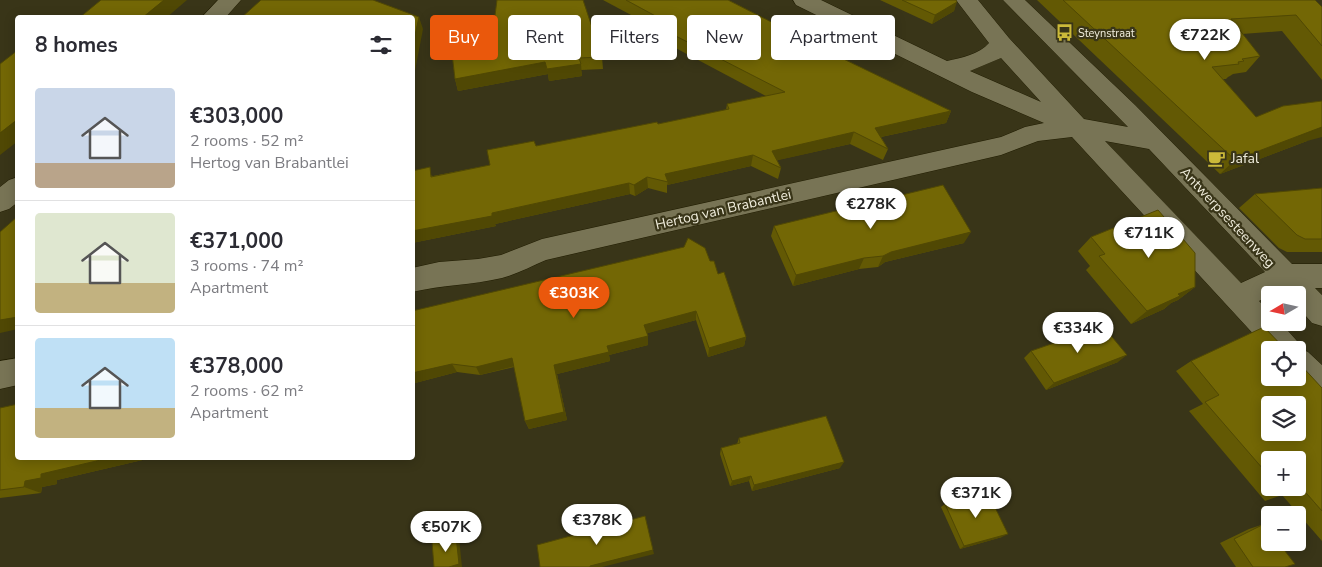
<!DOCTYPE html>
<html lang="en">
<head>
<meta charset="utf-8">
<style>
	:root { --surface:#fff; --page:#f7f7f7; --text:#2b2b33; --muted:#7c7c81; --line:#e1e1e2; --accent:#ea580c }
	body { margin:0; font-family:"Nunito Sans",sans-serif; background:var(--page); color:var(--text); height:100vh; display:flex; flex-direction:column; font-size:19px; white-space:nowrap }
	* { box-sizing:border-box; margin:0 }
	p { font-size:16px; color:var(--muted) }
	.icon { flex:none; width:28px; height:28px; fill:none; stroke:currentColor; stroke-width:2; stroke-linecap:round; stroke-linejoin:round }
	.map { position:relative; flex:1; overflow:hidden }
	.sheet { position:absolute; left:15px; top:15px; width:400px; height:445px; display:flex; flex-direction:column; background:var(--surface); border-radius:5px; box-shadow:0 2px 12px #0003 }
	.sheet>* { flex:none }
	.top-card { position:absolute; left:430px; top:15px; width:475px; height:45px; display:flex; gap:10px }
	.needle { width:32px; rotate:261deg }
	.tools { position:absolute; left:1261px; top:286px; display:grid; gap:10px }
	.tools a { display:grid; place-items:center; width:45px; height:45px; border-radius:5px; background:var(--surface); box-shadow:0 2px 12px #0003; font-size:25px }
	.price { position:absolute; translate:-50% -42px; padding:0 11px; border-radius:18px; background:#fff; color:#222; font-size:16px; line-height:32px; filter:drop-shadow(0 1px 2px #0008) }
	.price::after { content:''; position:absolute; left:50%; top:30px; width:15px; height:11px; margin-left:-8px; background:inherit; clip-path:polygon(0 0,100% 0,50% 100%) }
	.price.current { background:var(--accent); color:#fff }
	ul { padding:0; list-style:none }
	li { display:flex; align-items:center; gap:15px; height:125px; padding:0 20px }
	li+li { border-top:1px solid var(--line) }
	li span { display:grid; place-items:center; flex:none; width:140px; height:100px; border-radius:5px; color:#555 }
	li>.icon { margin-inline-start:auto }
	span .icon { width:60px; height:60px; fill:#fffc; stroke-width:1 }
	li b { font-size:21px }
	h2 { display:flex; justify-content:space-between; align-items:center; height:60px; padding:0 20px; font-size:21px }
	.chip { padding:0 18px; border-radius:5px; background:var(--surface); box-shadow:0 2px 12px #0003; font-size:18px; line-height:45px }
	.chip.current { background:var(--accent); color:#fff }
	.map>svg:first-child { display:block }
</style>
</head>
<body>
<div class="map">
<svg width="1322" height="567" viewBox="0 0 1322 567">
	<rect width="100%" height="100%" fill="#393518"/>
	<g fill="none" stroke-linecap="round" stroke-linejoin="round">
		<defs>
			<path id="minor" d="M218,0H241L225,18H201Z
				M793,0H821L947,61C961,58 980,54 989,43L956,0H978L1009,38L1084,119L1128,127L1003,0H1025L1135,105L1292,264H1322V288H1315L1322,295V326L1312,323L1298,307V295H1286L1281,290L1259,301L1270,312V322H1280L1297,341L1301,349L1308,352L1322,365V400L1311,396L1294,378H1298V350H1270V352L1072,137L1038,141L1001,155L546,260C532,266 517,274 502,278C472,285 442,285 412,292V268L439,262L478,259L501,255L542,239L1001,137L1025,127L1044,123L972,92L796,5ZM1001,58L1041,102L970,71ZM1105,141L1149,149L1265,272L1241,283Z
				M18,177V202L9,209L0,212V187L9,180Z
				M18,358V385L0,389V361Z"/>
		</defs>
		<use href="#minor" stroke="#201c01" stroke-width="1"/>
		<use href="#minor" fill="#787455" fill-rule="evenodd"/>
	</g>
	<path fill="#635904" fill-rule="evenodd" d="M603,0H728L801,37L830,49L829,52L951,111L946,123L881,137L888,149L883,160L850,144L777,160L781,168L778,179L751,166L667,185V193L648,188L635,196L630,194L495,224L496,226L412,243V171L433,176L490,165L536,146L658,124L726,110L727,104L766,96L668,44L663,38L661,31Z
		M880,0H956L954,11L932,24Z
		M1037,0H1315L1322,7V80L1282,31L1242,34L1260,56L1246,72L1233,74L1230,76L1228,77L1226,79H1223L1256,117L1307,141L1220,174Z
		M451,45L602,57L603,69L581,70L582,76L549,81L548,74L458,91L455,79Z
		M1322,188V252H1287L1279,248L1239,208L1255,194Z
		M774,226L964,243L885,262L878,267L859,269L793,286L771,236Z
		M1091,237L1195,287L1178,300L1171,303L1164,309L1131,324L1086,270L1090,266L1078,251Z
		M710,261L718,274L746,337L744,346L708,357L696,320L647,333L648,345L609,355L610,361L557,374L567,420L529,429L525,421L514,367L480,375L457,372L415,383L412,380Z
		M1031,351L1118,362L1046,390L1024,358Z
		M1191,361L1322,388V541L1282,495L1265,501L1189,411L1203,404L1176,371ZM1270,460H1298V488H1270Z
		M0,408L18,458H151L57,480V484L42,487L41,493L0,498Z
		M739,438L840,468L752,491L749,481L730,486L720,454L721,448L737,444Z
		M945,504L1002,537L960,549L941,507Z
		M1264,524L1285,567H1236L1220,543L1249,529Z"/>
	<path fill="#504804" d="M164,0H187L166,18H142Z
		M957,2L954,11L932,24L935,15Z
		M419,17L423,29L414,76L412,72V49Z
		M545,62L548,74L458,91L455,79Z
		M581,64L582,76L549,81L547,69Z
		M951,111L946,123L871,139L875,128Z
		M18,119V141L0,155V133Z
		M1322,127V137L1307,141L1220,174L1235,160Z
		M854,132L850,144L770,162L772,151Z
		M753,155L751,166L667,185L668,182L665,174Z
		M647,177L648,188L635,196L634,185Z
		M629,183L630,194L495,224L496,226L412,243V231Z
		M971,232L964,243L885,262L878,267L883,256L891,252Z
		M864,258L859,269L793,286L796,275Z
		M1195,287L1178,300L1171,303L1164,309L1131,324L1147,311L1178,294Z
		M696,311V320L645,334L644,325Z
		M18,317V329L0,333V320Z
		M648,336V345L609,355L610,361L557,374L567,420L529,429L525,421L554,365L607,346Z
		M746,337L744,346L708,357L709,348Z
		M1127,355L1118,362L1046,390L1054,383Z
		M512,358L515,366L480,375L476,367Z
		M452,364L457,372L415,383L412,380V373Z
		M109,458H151L57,480V484L42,487L41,493L24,487L25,481L41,474Z
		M844,462L840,468L752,491L754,485Z
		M751,476L749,481L730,486L732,481Z
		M1008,534L1002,537L960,549L964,546Z
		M456,536L459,538L462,567H449Z
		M653,550L654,554L602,567H590V566Z"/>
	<path fill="#736705" stroke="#504804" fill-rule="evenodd" d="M101,0H164L142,18H79Z
		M261,0H373L419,17L412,49V18H241Z
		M497,0H583L602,57L579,58L581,64L547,69L545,62L455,79L451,45L469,44V39L492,38Z
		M626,0H728L801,37L802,35L830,49L827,51L951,111L875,128L888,149L854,132L772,151L781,168L753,155L665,174L668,182L647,177L634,185L629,183L492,213V216L412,231V171L430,167L431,177L490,165L487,150L534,141L536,146L657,122L658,124L729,109L727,104L785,92L668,32L663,25L661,19Z
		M902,0H956L957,2L935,15Z
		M1063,0H1315L1322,7V46L1296,15L1231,19L1260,56L1242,59L1244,61L1238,62L1239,64L1212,67L1256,117L1283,106L1322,101V127L1235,160Z
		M18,50V119L0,133V64Z
		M943,185L971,232L891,252L883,256L864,258L796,275L774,226Z
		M1322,188V239H1305L1297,235L1255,194Z
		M1158,210L1195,253V287L1178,294L1180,296L1147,311L1099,256L1105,254L1091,237Z
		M18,216V317L0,320V232Z
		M688,238L705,248L710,261H714L718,274L724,272L746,337L709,348L696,311L644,325L648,336L607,346L609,352L554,365L564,412L525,421L512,358L476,367L452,364L412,373V311L684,247Z
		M1103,326L1127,355L1054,383L1031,351Z
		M1264,327L1286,350H1270V378H1298V362L1322,388V511L1300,486L1298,487V460H1270V477L1205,402L1219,395L1191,361ZM1270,405H1298V432H1270Z
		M18,404V458H109L41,474V478L25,481L24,487L0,490V408Z
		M826,416L844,462L754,485L751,476L732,481L721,448L740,443L739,438Z
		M1279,488H1296L1285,494Z
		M988,493L1008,534L964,546L945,504Z
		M645,516L653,550L590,566V567H540L537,545Z
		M1264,524L1270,532V542H1278L1295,564L1285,567H1253L1234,539Z
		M456,536L459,564L449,567H434L432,542Z"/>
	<defs>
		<symbol id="bus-bare" viewBox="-9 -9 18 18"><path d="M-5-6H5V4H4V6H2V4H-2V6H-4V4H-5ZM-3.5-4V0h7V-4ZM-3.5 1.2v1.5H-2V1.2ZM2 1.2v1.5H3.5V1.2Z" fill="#cbb939" stroke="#393518" stroke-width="2.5" paint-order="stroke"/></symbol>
		<symbol id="cafe-bare" viewBox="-9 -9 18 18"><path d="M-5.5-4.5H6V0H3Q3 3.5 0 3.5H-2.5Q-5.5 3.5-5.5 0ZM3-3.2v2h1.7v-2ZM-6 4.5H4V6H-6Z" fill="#cbb939" stroke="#393518" stroke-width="2.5" paint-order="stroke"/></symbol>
	</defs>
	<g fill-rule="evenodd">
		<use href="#bus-bare" x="1052" y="20" width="25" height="25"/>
		<use href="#cafe-bare" x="1204" y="146" width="25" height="25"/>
	</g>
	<g text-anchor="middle" stroke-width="4.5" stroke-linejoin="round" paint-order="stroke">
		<g font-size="11" fill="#f0eddc" stroke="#393518" text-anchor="start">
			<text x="1078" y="37">Steynstraat</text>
		</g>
		<g font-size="14" fill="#f0eddc" stroke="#393518" text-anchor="start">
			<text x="1231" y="163">Jafal</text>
		</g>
		<g font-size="14" fill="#f0eddc" stroke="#393518">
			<text transform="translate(723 209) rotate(-13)" y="5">Hertog van Brabantlei</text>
			<text transform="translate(1228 217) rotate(47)" y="5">Antwerpsesteenweg</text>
		</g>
	</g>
</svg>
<div class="tools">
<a><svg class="needle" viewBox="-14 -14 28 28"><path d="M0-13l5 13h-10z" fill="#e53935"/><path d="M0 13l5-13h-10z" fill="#7c7c81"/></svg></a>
<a><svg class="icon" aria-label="locate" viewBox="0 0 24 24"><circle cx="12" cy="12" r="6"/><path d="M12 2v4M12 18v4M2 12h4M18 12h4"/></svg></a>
<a><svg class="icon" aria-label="layers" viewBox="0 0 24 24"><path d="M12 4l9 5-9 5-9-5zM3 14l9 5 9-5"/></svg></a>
<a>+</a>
<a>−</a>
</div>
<b class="price" style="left:1205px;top:61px">€722K</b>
<b class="price" style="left:871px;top:230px">€278K</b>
<b class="price" style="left:1149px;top:259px">€711K</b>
<b class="price current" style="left:574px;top:319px">€303K</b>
<b class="price" style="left:1078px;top:354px">€334K</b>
<b class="price" style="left:976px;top:519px">€371K</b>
<b class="price" style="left:597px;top:546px">€378K</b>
<b class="price" style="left:446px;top:553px">€507K</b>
<div class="top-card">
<a class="chip current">Buy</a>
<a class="chip">Rent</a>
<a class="chip">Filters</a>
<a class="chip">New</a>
<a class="chip">Apartment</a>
</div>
<section class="sheet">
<h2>8 homes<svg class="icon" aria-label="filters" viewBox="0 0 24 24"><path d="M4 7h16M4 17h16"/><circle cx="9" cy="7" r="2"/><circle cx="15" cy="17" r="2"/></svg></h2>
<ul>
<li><span style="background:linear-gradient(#c9d6e8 75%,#b9a48a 0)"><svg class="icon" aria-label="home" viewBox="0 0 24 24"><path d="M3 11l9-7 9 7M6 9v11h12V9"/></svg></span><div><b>€303,000</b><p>2 rooms · 52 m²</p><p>Hertog van Brabantlei</p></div></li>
<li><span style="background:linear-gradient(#dfe7d0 70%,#c2b280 0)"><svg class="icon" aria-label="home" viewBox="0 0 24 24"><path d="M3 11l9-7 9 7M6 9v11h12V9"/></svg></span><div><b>€371,000</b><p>3 rooms · 74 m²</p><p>Apartment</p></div></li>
<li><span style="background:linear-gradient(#bfe0f5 70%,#c2b280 0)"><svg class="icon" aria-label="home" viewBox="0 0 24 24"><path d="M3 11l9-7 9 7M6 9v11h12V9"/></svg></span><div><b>€378,000</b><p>2 rooms · 62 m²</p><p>Apartment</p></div></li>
</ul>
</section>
</div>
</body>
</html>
